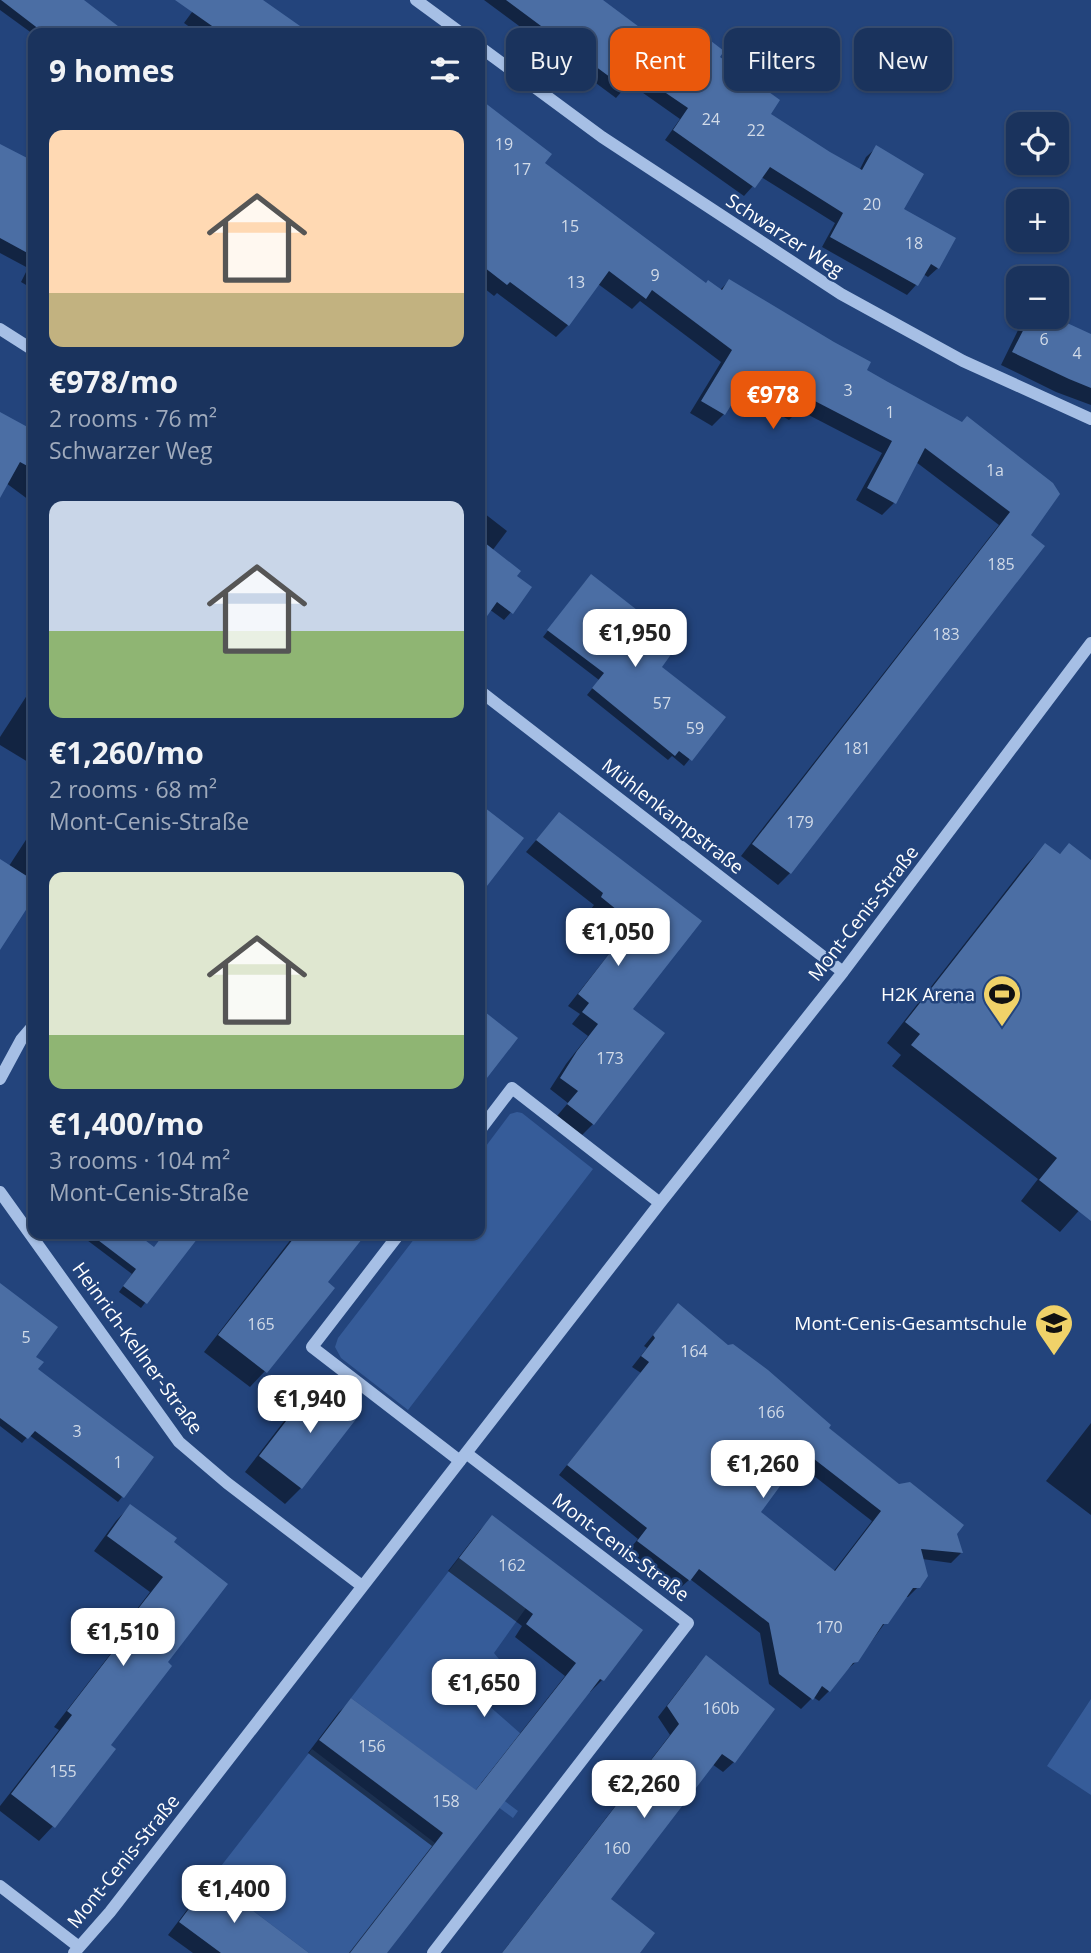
<!DOCTYPE html>
<html lang="en">
<head>
<meta charset="utf-8">
<style>
	:root { --surface:#1a335d; --page:#273f66; --text:#f1f3f6; --muted:#9faabc; --line:#384e72; --accent:#ea580c }
	body { margin:0; font-family:"Open Sans",sans-serif; background:var(--page); color:var(--text); height:100vh; display:flex; flex-direction:column; font-size:26px; white-space:nowrap }
	* { box-sizing:border-box; margin:0 }
	p { font-size:23px; color:var(--muted) }
	.icon { flex:none; width:38px; height:38px; fill:none; stroke:currentColor; stroke-width:2; stroke-linecap:round; stroke-linejoin:round }
	.map { position:relative; flex:1; overflow:hidden }
	.panel { position:absolute; left:28px; top:28px; width:457px; height:1211px; display:flex; flex-direction:column; background:var(--surface); border-radius:14px; box-shadow:0 2px 5px #0004,0 0 0 2px var(--line) }
	.panel>* { flex:none }
	.hud { position:absolute; left:506px; top:28px; width:480px; height:63px; display:flex; gap:14px }
	.buttons { position:absolute; left:1006px; top:112px; display:grid; gap:14px }
	.buttons a { display:grid; place-items:center; width:63px; height:63px; border-radius:14px; background:var(--surface); box-shadow:0 2px 5px #0004,0 0 0 2px var(--line); font-size:35px }
	.price { position:absolute; translate:-50% -60px; padding:0 16px; border-radius:14px; background:#fff; color:#222; font-size:23px; line-height:46px; filter:drop-shadow(0 2px 4px #0008) }
	.price::after { content:''; position:absolute; left:50%; top:42px; width:21px; height:16px; margin-left:-10px; background:inherit; clip-path:polygon(0 0,100% 0,50% 100%) }
	.price.selected { background:var(--accent); color:#fff }
	ul { padding:0; list-style:none }
	li { display:grid; align-content:center; gap:14px; height:371px; padding:0 21px }
	li span { display:grid; place-items:center; height:217px; border-radius:14px; color:#555 }
	li>.icon { margin-inline-start:auto }
	span .icon { width:126px; height:126px; fill:#fffc; stroke-width:1 }
	li b { font-size:30px }
	h2 { display:flex; justify-content:space-between; align-items:center; height:84px; padding:0 21px; font-size:30px }
	.tag { padding:0 24px; border-radius:14px; background:var(--surface); box-shadow:0 2px 5px #0004,0 0 0 2px var(--line); font-size:24px; line-height:63px }
	.tag.selected { background:var(--accent); color:#fff }
	.map>svg:first-child { display:block }
</style>
</head>
<body>
<div class="map">
<svg width="1091" height="1953" viewBox="0 0 1091 1953">
	<rect width="100%" height="100%" fill="#23447c"/>
	<path fill="#365c99" d="M517,1112L522,1113L593,1169L408,1410L341,1358L335,1347L338,1338L418,1234H480V1154L510,1114Z
		M459,1558L526,1608L494,1653L512,1675L488,1705L521,1734L481,1783L518,1811L513,1818L351,1698Z
		M1091,1699V1795L1047,1766Z
		M312,1749L435,1843L350,1953H309L211,1879Z"/>
	<path fill="#0007" fill-rule="evenodd" d="M0,0H79L121,30L119,33L33,34L0,10Z
		M184,0H260L307,33H198L184,23L195,8Z
		M484,0H600L677,58L698,33L768,114L859,171L866,157L876,148L902,209L938,268L928,277L923,274L916,285L907,295L822,247L835,223L761,177L744,196L665,140L680,119L629,83L616,98Z
		M480,102L550,154L543,164L705,285L719,291L729,281L865,371L1052,484L790,873L778,885L741,856L999,525L916,462L894,503L882,515L856,500L882,453L799,410L789,420L738,391L724,414L712,426L690,413L721,362L640,301L632,309L598,284L568,325L556,337L497,293L494,296L480,285Z
		M0,146L33,163V289L21,282L28,268L0,253Z
		M1027,317H1051L1091,336V405L1056,392L1001,365L1022,322Z
		M0,414L33,432V503L6,483L0,495Z
		M480,510L507,531L492,551L515,576L511,612L504,620L489,609L480,621Z
		M585,582L642,620L660,667L724,717L684,766L672,756L668,760L587,695L599,680L543,637Z
		M33,686V765L0,745V737Z
		M480,806L521,838L484,884L480,881Z
		M548,826L699,921L630,1009L593,1124L582,1135L557,1116L568,1103L550,1089L566,1064L588,1036L572,1024L580,1014L568,1006L624,935L591,909L594,905L526,852Z
		M33,829V896L13,927H0V861L9,866Z
		M1045,845L1059,855L1069,845L1091,862V1197L1060,1232L1021,1201L1038,1179L892,1066L901,1055L887,1043L1026,865Z
		M480,1010L516,1038L480,1085Z
		M79,1234H134L154,1248L165,1234H179L191,1243L141,1308L119,1292L132,1274Z
		M295,1234H364L326,1283L265,1371L250,1387L204,1352Z
		M0,1285L24,1370L122,1497L118,1502L29,1435L22,1443L0,1426Z
		M678,1305L955,1534L961,1553L951,1563L922,1559L919,1586L908,1597H904L857,1661L844,1672L829,1691L819,1701L813,1697L801,1709L769,1684L760,1633L690,1579L678,1590L628,1551L638,1539L559,1475L641,1373L632,1367L647,1348L644,1346ZM796,1462L872,1521L833,1572L758,1512Z
		M317,1383L301,1488L285,1504L245,1472L301,1399Z
		M1091,1423V1515L1046,1481Z
		M130,1506L171,1542L165,1663L53,1826L39,1841L0,1811V1806L59,1730L54,1727L115,1648L110,1644L150,1592L94,1551L116,1521Z
		M492,1518L640,1631L602,1680L590,1692L589,1691L385,1953H349L432,1846L308,1753L339,1712L352,1700L475,1791L565,1676L515,1637L522,1626L448,1571L480,1530Z
		M706,1657L734,1762L723,1772L712,1764L609,1899L638,1953H502L670,1735L658,1717L696,1668Z
		M212,1882L306,1953H193L168,1935L199,1894Z"/>
	<path fill="#4b6ea4" fill-rule="evenodd" d="M1,0H84L127,33H44Z
		M175,0H263L310,33H222Z
		M506,0H603L678,56L698,31L724,51L720,57L780,100L771,114L830,152L862,170L876,145L924,174L904,209L956,238L939,269L931,264L918,286L830,237L843,213L770,167L755,188L673,130L688,108L638,74L626,89Z
		M480,99L552,154L545,163L706,283L708,280L722,290L729,279L834,342L871,362L867,370L888,382L962,422L967,416L1053,483L1060,494L1031,535L1045,546L791,874L752,844L1010,512L925,448L896,504L867,488L892,441L809,398L803,409L748,378L725,415L701,401L732,350L652,290L646,299L609,271L569,326L510,282L507,285L480,264Z
		M0,144L33,161V256L0,238Z
		M1030,317H1054L1091,334V388L1069,379L1012,352Z
		M0,412L33,430V469L20,462L0,498Z
		M480,539L521,571L517,576L532,587L513,614L497,602L480,626Z
		M591,574L646,617L644,620L677,646L662,667L726,717L692,761L679,751L675,756L592,688L604,673L547,630Z
		M480,804L524,838L480,895Z
		M559,812L702,921L633,1009L665,1033L594,1125L567,1104L578,1091L560,1078L577,1051L598,1024L582,1012L589,1003L578,994L633,923L601,897L603,893L536,840Z
		M1045,843L1060,854L1069,843L1091,860V1221L1039,1180L1057,1158L911,1045L920,1034L905,1022Z
		M0,859L33,880V899L0,950Z
		M480,1008L518,1038L480,1087Z
		M90,1234H137L154,1247L164,1234H201L147,1304L123,1286L136,1269Z
		M297,1234H366L328,1282L335,1288L267,1373L218,1335Z
		M0,1283L58,1327L36,1357L44,1362L38,1369L154,1457L124,1498L35,1431L28,1439L0,1418Z
		M678,1303L728,1345L733,1344L768,1370L831,1425L829,1428L899,1484L910,1482L964,1525L957,1534L963,1553L921,1549L928,1576L920,1588H913L888,1624H883L858,1662L853,1663L830,1692L822,1686L813,1700L779,1674L769,1623L699,1569L690,1581L637,1541L647,1528L567,1465L649,1362L641,1356L655,1338L653,1335ZM805,1452L881,1511L835,1571L761,1512Z
		M317,1381L360,1414L302,1489L259,1456Z
		M130,1504L177,1538L174,1542L228,1584L168,1662L172,1666L111,1745L116,1749L55,1828L11,1794L72,1715L67,1711L128,1632L123,1628L163,1577L107,1536Z
		M492,1515L643,1630L604,1681L600,1679L387,1953H350L443,1833L319,1740L351,1698L476,1790L576,1663L526,1624L533,1614L459,1558Z
		M706,1655L775,1709L735,1763L722,1754L611,1899L655,1933L640,1953H502L679,1724L667,1706Z
		M211,1879L309,1953H221L179,1922Z"/>
	<g fill="none" stroke-linecap="round" stroke-linejoin="round">
		<path stroke="#a6bfe5" stroke-width="12" d="M416,0L461,33
			M480,47L602,137L841,294L963,361L1091,419
			M0,329L33,350
			M480,691L843,972
			M0,1079L21,1040L33,1026
			M480,1130L512,1088L660,1203
			M0,1192L179,1442L227,1483L362,1586
			M399,1234L312,1347L460,1461
			M0,1886L79,1947
			M74,1953L110,1912L660,1203L843,972L1091,643
			M433,1953L688,1623L466,1453"/>
	</g>
	<defs>
		<symbol id="stadium-pin" viewBox="-11 -11 22 30"><path d="M0 17L-7.5 6A9.5 9.5 0 1 1 7.5 6Z" fill="#f0d269" stroke="#23447c"/><path d="M0-5a6.5 5 0 1 0 0 10a6.5 5 0 1 0 0-10ZM-3.5-1.8h7v3.6h-7Z" fill="#111"/></symbol>
		<symbol id="school-pin" viewBox="-11 -11 22 30"><path d="M0 17L-7.5 6A9.5 9.5 0 1 1 7.5 6Z" fill="#f0d269" stroke="#23447c"/><path d="M0-5L7-2L0 1L-7-2ZM-4 1L0 2.5L4 1V4Q0 6-4 4Z" fill="#111"/></symbol>
	</defs>
	<g fill-rule="evenodd">
		<use href="#stadium-pin" x="980" y="972" width="44" height="60"/>
		<use href="#school-pin" x="1032" y="1301" width="44" height="60"/>
	</g>
	<g text-anchor="middle" stroke-width="5" stroke-linejoin="round" paint-order="stroke">
		<g font-size="16" fill="#d2dbe8">
			<text x="711" y="125">24</text>
			<text x="756" y="136">22</text>
			<text x="504" y="150">19</text>
			<text x="522" y="175">17</text>
			<text x="872" y="210">20</text>
			<text x="570" y="232">15</text>
			<text x="914" y="249">18</text>
			<text x="655" y="281">9</text>
			<text x="576" y="288">13</text>
			<text x="1044" y="345">6</text>
			<text x="1077" y="359">4</text>
			<text x="848" y="396">3</text>
			<text x="890" y="418">1</text>
			<text x="995" y="476">1a</text>
			<text x="1001" y="570">185</text>
			<text x="946" y="640">183</text>
			<text x="662" y="709">57</text>
			<text x="695" y="734">59</text>
			<text x="857" y="754">181</text>
			<text x="800" y="828">179</text>
			<text x="610" y="1064">173</text>
			<text x="261" y="1330">165</text>
			<text x="26" y="1343">5</text>
			<text x="694" y="1357">164</text>
			<text x="771" y="1418">166</text>
			<text x="77" y="1437">3</text>
			<text x="118" y="1468">1</text>
			<text x="512" y="1571">162</text>
			<text x="829" y="1633">170</text>
			<text x="721" y="1714">160b</text>
			<text x="372" y="1752">156</text>
			<text x="63" y="1777">155</text>
			<text x="446" y="1807">158</text>
			<text x="617" y="1854">160</text>
		</g>
		<g font-size="19" fill="#fff" stroke="#23447c">
			<text transform="translate(785 235) rotate(33)" y="7">Schwarzer Weg</text>
			<text transform="translate(673 816) rotate(38)" y="7">Mühlenkampstraße</text>
			<text transform="translate(863 913) rotate(-52)" y="7">Mont-Cenis-Straße</text>
			<text transform="translate(138 1348) rotate(54)" y="7">Heinrich-Kellner-Straße</text>
			<text transform="translate(621 1547) rotate(37)" y="7">Mont-Cenis-Straße</text>
			<text transform="translate(123 1861) rotate(-51)" y="7">Mont-Cenis-Straße</text>
		</g>
		<g font-size="19" fill="#fff" stroke="#23447c" text-anchor="end">
			<text x="975" y="1001">H2K Arena</text>
			<text x="1027" y="1330">Mont-Cenis-Gesamtschule</text>
		</g>
	</g>
</svg>
<div class="buttons">
<a><svg class="icon" aria-label="locate" viewBox="0 0 24 24"><circle cx="12" cy="12" r="6"/><path d="M12 2v4M12 18v4M2 12h4M18 12h4"/></svg></a>
<a>+</a>
<a>−</a>
</div>
<b class="price selected" style="left:773px;top:431px">€978</b>
<b class="price" style="left:635px;top:669px">€1,950</b>
<b class="price" style="left:618px;top:968px">€1,050</b>
<b class="price" style="left:310px;top:1435px">€1,940</b>
<b class="price" style="left:763px;top:1500px">€1,260</b>
<b class="price" style="left:123px;top:1668px">€1,510</b>
<b class="price" style="left:484px;top:1719px">€1,650</b>
<b class="price" style="left:644px;top:1820px">€2,260</b>
<b class="price" style="left:234px;top:1925px">€1,400</b>
<div class="hud">
<a class="tag">Buy</a>
<a class="tag selected">Rent</a>
<a class="tag">Filters</a>
<a class="tag">New</a>
</div>
<section class="panel">
<h2>9 homes<svg class="icon" aria-label="filters" viewBox="0 0 24 24"><path d="M4 7h16M4 17h16"/><circle cx="9" cy="7" r="2"/><circle cx="15" cy="17" r="2"/></svg></h2>
<ul>
<li><span style="background:linear-gradient(#ffd9b3 75%,#c2b280 0)"><svg class="icon" aria-label="home" viewBox="0 0 24 24"><path d="M3 11l9-7 9 7M6 9v11h12V9"/></svg></span><div><b>€978/mo</b><p>2 rooms · 76 m²</p><p>Schwarzer Weg</p></div></li>
<li><span style="background:linear-gradient(#c9d6e8 60%,#8fb573 0)"><svg class="icon" aria-label="home" viewBox="0 0 24 24"><path d="M3 11l9-7 9 7M6 9v11h12V9"/></svg></span><div><b>€1,260/mo</b><p>2 rooms · 68 m²</p><p>Mont-Cenis-Straße</p></div></li>
<li><span style="background:linear-gradient(#dfe7d0 75%,#8fb573 0)"><svg class="icon" aria-label="home" viewBox="0 0 24 24"><path d="M3 11l9-7 9 7M6 9v11h12V9"/></svg></span><div><b>€1,400/mo</b><p>3 rooms · 104 m²</p><p>Mont-Cenis-Straße</p></div></li>
</ul>
</section>
</div>
</body>
</html>
